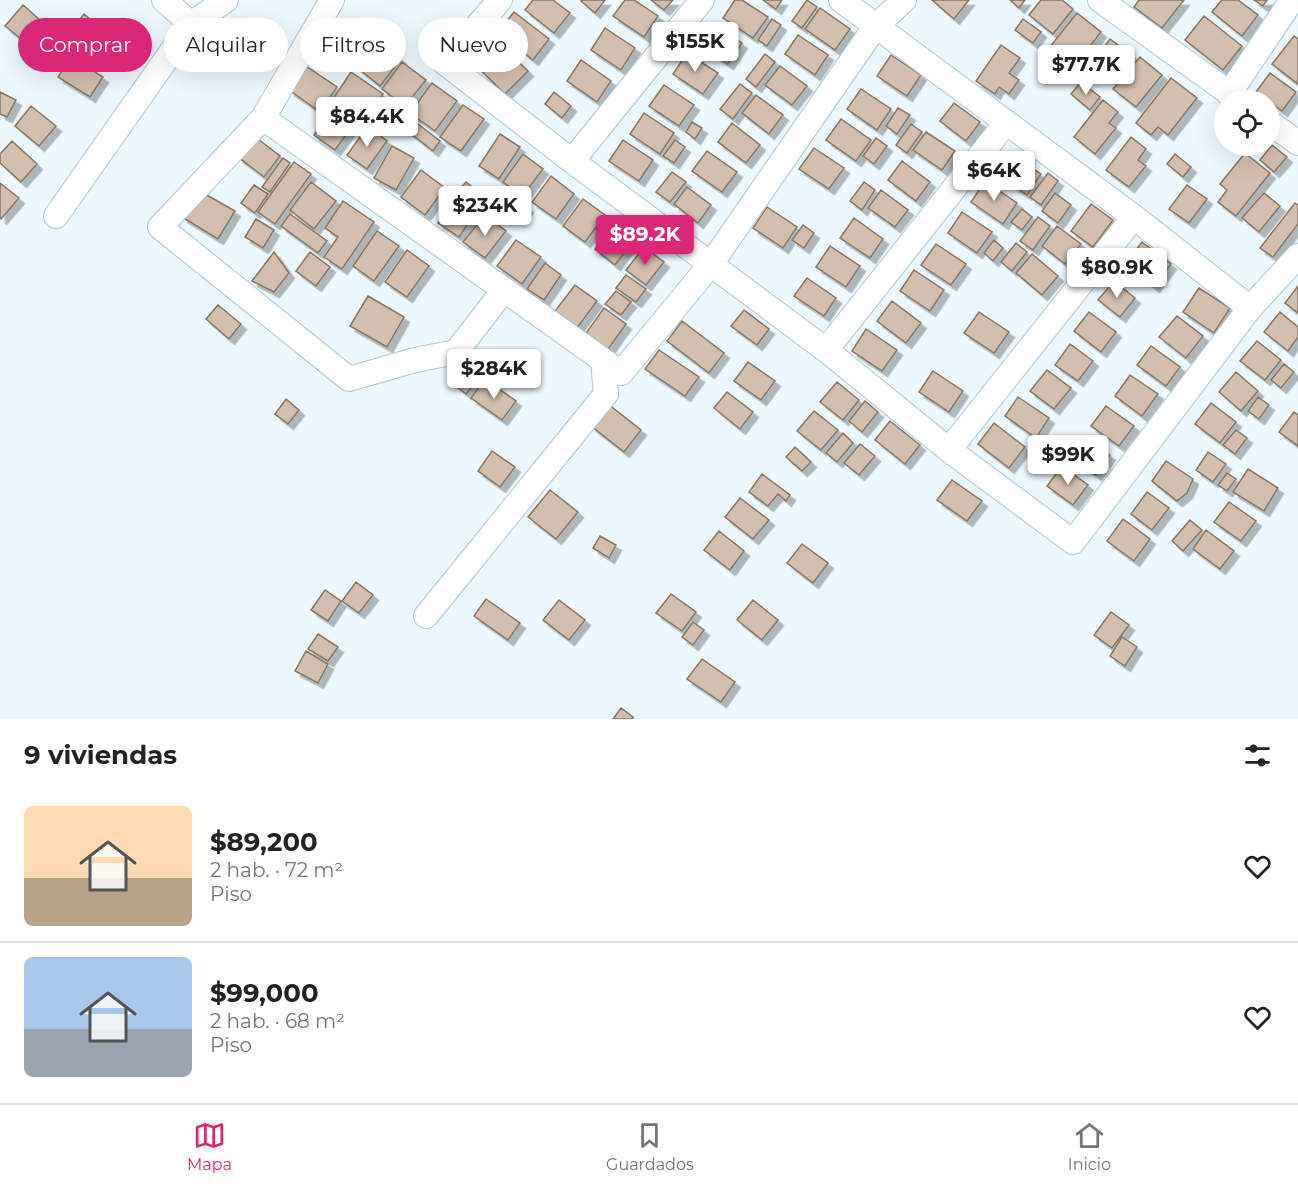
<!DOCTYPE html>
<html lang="es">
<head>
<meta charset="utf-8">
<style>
	:root { --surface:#fff; --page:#f6f6f6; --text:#222; --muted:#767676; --line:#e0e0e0; --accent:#db2777 }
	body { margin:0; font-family:Montserrat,sans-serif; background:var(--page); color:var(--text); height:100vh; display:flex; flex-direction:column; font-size:22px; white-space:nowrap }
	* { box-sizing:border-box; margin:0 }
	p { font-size:20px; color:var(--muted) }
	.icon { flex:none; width:33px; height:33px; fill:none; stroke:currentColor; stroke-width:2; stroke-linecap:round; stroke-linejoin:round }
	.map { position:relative; height:719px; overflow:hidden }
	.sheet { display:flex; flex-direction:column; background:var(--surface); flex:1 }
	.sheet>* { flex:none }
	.top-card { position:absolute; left:18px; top:18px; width:600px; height:54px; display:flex; gap:12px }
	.fabs { position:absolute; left:1214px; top:90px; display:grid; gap:12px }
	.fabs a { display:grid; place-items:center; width:66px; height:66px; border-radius:50%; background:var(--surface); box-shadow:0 6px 24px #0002; font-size:30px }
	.price { position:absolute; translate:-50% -51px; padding:0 14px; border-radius:6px; background:#fff; color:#222; font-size:20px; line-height:39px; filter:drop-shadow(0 2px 3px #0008) }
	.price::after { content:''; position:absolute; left:50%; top:36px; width:18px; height:14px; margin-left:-9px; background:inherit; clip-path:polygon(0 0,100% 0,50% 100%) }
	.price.active { background:var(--accent); color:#fff }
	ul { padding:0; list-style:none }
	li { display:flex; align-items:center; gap:18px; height:150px; padding:0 24px }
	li+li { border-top:2px solid var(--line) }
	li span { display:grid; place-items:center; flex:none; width:168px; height:120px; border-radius:9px; color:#555 }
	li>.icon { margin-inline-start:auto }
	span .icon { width:72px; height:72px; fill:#fffc; stroke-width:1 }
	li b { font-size:26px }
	h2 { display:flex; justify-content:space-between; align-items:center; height:72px; padding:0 24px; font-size:26px }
	.chip { padding:0 21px; border-radius:27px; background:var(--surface); box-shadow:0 6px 24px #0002; font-size:21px; line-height:54px }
	.chip.active { background:var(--accent); color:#fff }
	.menu { display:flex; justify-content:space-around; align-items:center; height:84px; border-top:2px solid var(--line); background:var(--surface); font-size:16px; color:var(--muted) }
	.menu a { display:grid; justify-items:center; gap:3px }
	.menu .active { color:var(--accent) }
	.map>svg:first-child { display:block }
</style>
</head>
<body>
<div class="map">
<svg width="1298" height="719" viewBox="0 0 1298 719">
	<defs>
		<filter id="shadow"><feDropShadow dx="5.5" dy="5.5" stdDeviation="0" flood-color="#0004"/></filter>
	</defs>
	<rect width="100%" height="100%" fill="#edf8fe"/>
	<path fill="#d3bead" stroke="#887665" stroke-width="1.5" filter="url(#shadow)" d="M533,0H553L570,13L554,33L525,10Z
		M582,0H605L595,13L581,1Z
		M625,0H634L658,16L644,37L613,16Z
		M651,0H673L664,10Z
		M735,0H742L768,17L753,38L723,18Z
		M763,0H782L776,9Z
		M807,0L817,7L802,28L792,21Z
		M932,0H969L954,19Z
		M1010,0H1025L1019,8Z
		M1041,0H1062L1073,9L1053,34L1029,15Z
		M1139,0H1184L1162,28L1134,7Z
		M1222,0H1238L1258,15L1242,36L1212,12Z
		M1254,0H1267L1263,6Z
		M23,5L48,27L31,47L5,26Z
		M820,8L850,29L835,50L805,29Z
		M514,12L549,39L533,60L498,32Z
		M1077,13L1101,32L1074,67L1049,48Z
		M84,14L95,23L78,45L66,37Z
		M1204,16L1242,46L1223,70L1185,40Z
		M772,19L781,25L767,46L758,40Z
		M1023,19L1041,32L1033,43L1015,30Z
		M100,20L118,33L99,59L81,46Z
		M712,23L742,43L728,64L698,44Z
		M605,28L635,48L621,70L591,50Z
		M798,35L828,55L815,75L785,54Z
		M1294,36L1298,39V84L1272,64Z
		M493,37L528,71L505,94L470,60Z
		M375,39L401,59L380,86L354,65Z
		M1110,39L1132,55L1113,81L1090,65Z
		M1001,45L1020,58L1009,73L1019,80L1009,94L999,87L995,94L976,81Z
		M687,53L718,73L703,94L673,74Z
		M765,54L775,62L756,87L746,79Z
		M891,55L921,75L907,96L877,76Z
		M71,57L103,77L90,97L58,77Z
		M1140,57L1162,75L1136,107L1113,89Z
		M581,60L611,81L597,102L567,81Z
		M402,62L426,80L405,106L382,89Z
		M306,66L337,87L320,112L289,90Z
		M780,66L807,86L792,105L765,85Z
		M351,72L383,94L365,120L333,99Z
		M1270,73L1296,92L1282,111L1256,92Z
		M1171,78L1197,98L1168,135L1158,127L1151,135L1136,123Z
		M1081,82L1100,97L1090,110L1071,94Z
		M432,83L457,101L435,131L410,113Z
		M740,84L752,93L733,119L720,109Z
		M664,85L694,105L679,126L649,106Z
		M861,89L891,109L877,130L847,109Z
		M0,92L16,100L7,117L0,114Z
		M554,92L571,106L562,118L545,104Z
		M756,95L783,115L769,134L742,113Z
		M1103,100L1118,112L1109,123L1116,128L1095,154L1074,137Z
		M954,103L980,122L966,141L940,121Z
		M336,105L357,120L335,150L314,135Z
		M463,105L484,119L461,151L440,137Z
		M31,106L56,126L39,146L15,126Z
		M898,108L910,115L897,134L886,126Z
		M644,113L674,133L660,154L630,134Z
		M409,117L440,141L433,151L401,126Z
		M841,119L871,140L856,161L826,140Z
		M692,122L702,128L695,139L686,132Z
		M732,123L760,145L746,163L718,142Z
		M911,124L922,132L907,153L896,145Z
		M368,126L387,141L367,169L347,155Z
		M926,132L955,151L942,170L913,150Z
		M500,134L520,147L499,179L479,166Z
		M254,136L280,156L264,177L238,157Z
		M1131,137L1146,149L1138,160L1146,166L1129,187L1106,170Z
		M876,138L887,146L874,164L863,156Z
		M623,140L653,160L639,181L609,161Z
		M675,140L685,147L674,163L663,156Z
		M12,141L37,164L21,182L0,163V154Z
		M1272,145L1287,157L1274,172L1260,160Z
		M392,146L414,158L396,190L374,178Z
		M814,148L844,168L829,189L799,169Z
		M707,151L737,172L722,192L692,171Z
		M1245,153L1270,173L1236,216L1218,202L1227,190L1220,184Z
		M523,154L543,169L522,197L503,182Z
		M1011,154L1041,174L1027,195L997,175Z
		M1175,154L1191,167L1183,177L1167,164Z
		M283,158L290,163L270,192L262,187Z
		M902,161L930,182L916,201L888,180Z
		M294,162L311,174L275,224L258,212Z
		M421,170L445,188L425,215L401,197Z
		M672,172L686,182L670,202L656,192Z
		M1048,173L1058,181L1041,205L1030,197Z
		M551,176L574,194L556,219L532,202Z
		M985,181L1017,203L1003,224L971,202Z
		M311,182L336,201L314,229L290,210Z
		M466,182L484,196L477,204L459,190Z
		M864,182L875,190L862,210L850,201Z
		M0,183L19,198L1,219L0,218Z
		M254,185L268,194L255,213L241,203Z
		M1187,185L1207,199L1189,223L1169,209Z
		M687,187L711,205L698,223L674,204Z
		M198,190L235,211L218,239L182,217Z
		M881,190L908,210L895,227L868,208Z
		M505,192L528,207L523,215L500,200Z
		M1055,193L1071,205L1058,223L1042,211Z
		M1264,193L1280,206L1259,232L1242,218Z
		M458,195L478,209L459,237L438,223Z
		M583,199L605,215L585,242L563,226Z
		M343,201L374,222L342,269L324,257L338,237L325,228Z
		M1295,203L1298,205V224L1273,257L1260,248Z
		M1091,204L1113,220L1093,247L1071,231Z
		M767,207L797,227L783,248L753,228Z
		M1022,209L1032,217L1022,230L1011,222Z
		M962,212L992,232L977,253L948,233Z
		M290,214L327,241L318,253L281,226Z
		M485,215L506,231L485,258L463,242Z
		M1038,217L1050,226L1033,250L1020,241Z
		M854,218L883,239L870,258L840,238Z
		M256,219L274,230L263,248L245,237Z
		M614,224L635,239L615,265L595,249Z
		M803,225L814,233L804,248L792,240Z
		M1057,226L1081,244L1065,264L1042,246Z
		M377,231L399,246L374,281L353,266Z
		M516,240L541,257L522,284L497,266Z
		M994,240L1003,248L993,261L984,253Z
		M1142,242L1171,264L1154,287L1125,265Z
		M1016,243L1027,252L1012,271L1001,262Z
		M936,244L966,264L951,285L921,265Z
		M830,246L860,266L846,287L816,267Z
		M644,247L664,262L646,285L626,270Z
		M407,250L429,266L407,297L385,282Z
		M274,252L289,273L274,292L252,281Z
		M310,252L330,267L316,286L296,271Z
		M1032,254L1058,276L1042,295L1016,273Z
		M545,263L561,275L544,300L527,289Z
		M914,270L944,290L930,311L900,291Z
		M626,275L646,289L636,302L616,288Z
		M807,278L836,298L824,316L794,296Z
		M1114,281L1135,298L1120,317L1098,300Z
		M575,285L597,301L577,328L555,311Z
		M1298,286V313L1285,303Z
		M1199,288L1230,308L1214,333L1183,312Z
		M616,291L631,302L621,315L605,304Z
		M368,296L404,317L387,347L350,326Z
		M892,301L921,323L906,343L877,321Z
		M218,305L241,324L229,339L206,319Z
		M604,308L626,324L606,352L584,336Z
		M744,310L769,329L757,345L731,326Z
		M979,312L1009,332L994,353L964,333Z
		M1089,312L1116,332L1101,352L1074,331Z
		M1280,312L1298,327V337L1288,351L1264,332Z
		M1177,316L1203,336L1186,358L1159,337Z
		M682,321L724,353L709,373L667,341Z
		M866,329L897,350L882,371L852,351Z
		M1257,341L1281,360L1265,380L1240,361Z
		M1070,344L1093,361L1078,381L1055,365Z
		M1151,346L1180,367L1166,386L1137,365Z
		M659,350L699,377L685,396L645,369Z
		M748,362L775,381L761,400L734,381Z
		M461,364L479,379L466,394L448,379Z
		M1284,364L1294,372L1281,388L1271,380Z
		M1047,370L1071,388L1054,409L1030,391Z
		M933,371L963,391L949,412L919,392Z
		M1236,372L1258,391L1241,411L1219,392Z
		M1130,375L1158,394L1142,416L1115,396Z
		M485,379L516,401L502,420L471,398Z
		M837,382L859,400L843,420L820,402Z
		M727,392L753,412L740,429L714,408Z
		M1018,397L1049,418L1036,438L1005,416Z
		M1258,397L1269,405L1259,419L1248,411Z
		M286,399L299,410L288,424L275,414Z
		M865,401L878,412L862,432L849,421Z
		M1211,403L1236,422L1220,443L1195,424Z
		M608,404L641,430L624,452L591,426Z
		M1106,406L1134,426L1119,446L1091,426Z
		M814,411L838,430L821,450L797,431Z
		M1294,412L1298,415V446L1279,432Z
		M890,421L920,445L905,464L875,440Z
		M994,423L1025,447L1009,468L978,444Z
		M1236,430L1247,438L1235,454L1223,445Z
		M843,433L853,443L837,462L826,453Z
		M1083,436L1110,455L1096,475L1068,456Z
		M860,444L875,456L859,475L844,463Z
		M795,447L811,462L802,471L786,457Z
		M492,451L515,467L500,487L478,471Z
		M1208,452L1226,464L1213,482L1196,470Z
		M1166,461L1193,479L1187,493L1177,501L1152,481Z
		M1062,466L1088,485L1073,505L1047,486Z
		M1248,469L1278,488L1264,511L1233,492Z
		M1227,473L1236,479L1227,491L1218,485Z
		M762,474L790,495L786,501L778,494L768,506L749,492Z
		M952,480L982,501L967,521L937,500Z
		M550,490L578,512L556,539L528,517Z
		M1147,492L1169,508L1152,530L1131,514Z
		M740,498L769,520L753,539L725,517Z
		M1229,502L1256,521L1241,541L1214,522Z
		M1123,519L1150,539L1134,561L1107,541Z
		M1190,520L1202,530L1183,551L1172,541Z
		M1206,530L1234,551L1220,569L1193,549Z
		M719,531L744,551L730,570L704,550Z
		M600,536L616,545L609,558L593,548Z
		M802,544L828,563L813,583L787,563Z
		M356,582L373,595L359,613L342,601Z
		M325,590L341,601L328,621L311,610Z
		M671,594L696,612L682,631L656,613Z
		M486,599L520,623L508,640L474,616Z
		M559,600L585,620L569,640L543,620Z
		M753,600L778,620L762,640L737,620Z
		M1111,612L1129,625L1112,648L1094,635Z
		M693,622L704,630L693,645L682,637Z
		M318,634L338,647L328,661L308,649Z
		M1122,637L1137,647L1125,666L1110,656Z
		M306,651L328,664L318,683L295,671Z
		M702,659L735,682L721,702L687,679Z
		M621,708L633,717L632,719H613Z"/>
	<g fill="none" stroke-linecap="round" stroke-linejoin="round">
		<defs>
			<path id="street" d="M164,0L191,24
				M332,0L263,118L621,373L711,264L875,27L904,0
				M500,0L445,63L572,161L826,350L949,450L1073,542L1250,308L1298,256
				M841,0L1134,217L1250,308
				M1100,0L1239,100
				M1229,94L1292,0
				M263,118L160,227L349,379L415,360L456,352L504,290
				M1269,122L1298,143
				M572,161L702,0
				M56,216L191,24L226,0
				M826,350L1006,123
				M949,450L1134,217
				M426,616L606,394L603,360"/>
		</defs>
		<use href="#street" stroke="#adc7d4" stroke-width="26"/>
		<use href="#street" stroke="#fff" stroke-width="24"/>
	</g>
</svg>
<div class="fabs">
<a><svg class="icon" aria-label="locate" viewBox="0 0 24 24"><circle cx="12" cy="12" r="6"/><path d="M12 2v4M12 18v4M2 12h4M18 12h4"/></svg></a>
</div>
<b class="price" style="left:695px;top:73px">$155K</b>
<b class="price" style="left:1086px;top:96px">$77.7K</b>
<b class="price" style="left:367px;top:148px">$84.4K</b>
<b class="price" style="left:994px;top:202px">$64K</b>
<b class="price" style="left:485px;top:237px">$234K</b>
<b class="price active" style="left:645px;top:266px">$89.2K</b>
<b class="price" style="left:1117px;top:299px">$80.9K</b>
<b class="price" style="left:494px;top:400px">$284K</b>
<b class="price" style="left:1068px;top:486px">$99K</b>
<div class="top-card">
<a class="chip active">Comprar</a>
<a class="chip">Alquilar</a>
<a class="chip">Filtros</a>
<a class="chip">Nuevo</a>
</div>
</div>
<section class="sheet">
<h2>9 viviendas<svg class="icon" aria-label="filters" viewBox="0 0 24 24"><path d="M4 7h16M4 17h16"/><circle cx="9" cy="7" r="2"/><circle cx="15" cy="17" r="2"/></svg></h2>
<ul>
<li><span style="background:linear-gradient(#ffd9b3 60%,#b9a48a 0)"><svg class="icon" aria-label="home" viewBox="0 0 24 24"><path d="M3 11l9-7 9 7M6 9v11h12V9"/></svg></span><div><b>$89,200</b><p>2 hab. · 72 m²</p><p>Piso</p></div><svg class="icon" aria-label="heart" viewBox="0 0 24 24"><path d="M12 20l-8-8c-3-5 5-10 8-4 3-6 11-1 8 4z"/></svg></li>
<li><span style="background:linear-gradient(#a9c7e8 60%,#9aa5b1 0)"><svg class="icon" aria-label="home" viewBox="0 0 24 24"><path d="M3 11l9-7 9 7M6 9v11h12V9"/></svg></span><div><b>$99,000</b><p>2 hab. · 68 m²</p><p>Piso</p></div><svg class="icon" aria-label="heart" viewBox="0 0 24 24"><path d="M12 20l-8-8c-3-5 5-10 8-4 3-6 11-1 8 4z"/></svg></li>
</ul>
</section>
<nav class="menu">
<a class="active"><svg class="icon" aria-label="map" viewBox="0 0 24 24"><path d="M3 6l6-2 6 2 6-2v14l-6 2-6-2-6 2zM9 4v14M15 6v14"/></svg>Mapa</a>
<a><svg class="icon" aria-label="saved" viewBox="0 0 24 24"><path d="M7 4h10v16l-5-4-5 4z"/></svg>Guardados</a>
<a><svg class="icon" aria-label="home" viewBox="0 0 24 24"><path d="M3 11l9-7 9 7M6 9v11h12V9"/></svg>Inicio</a>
</nav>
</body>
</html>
